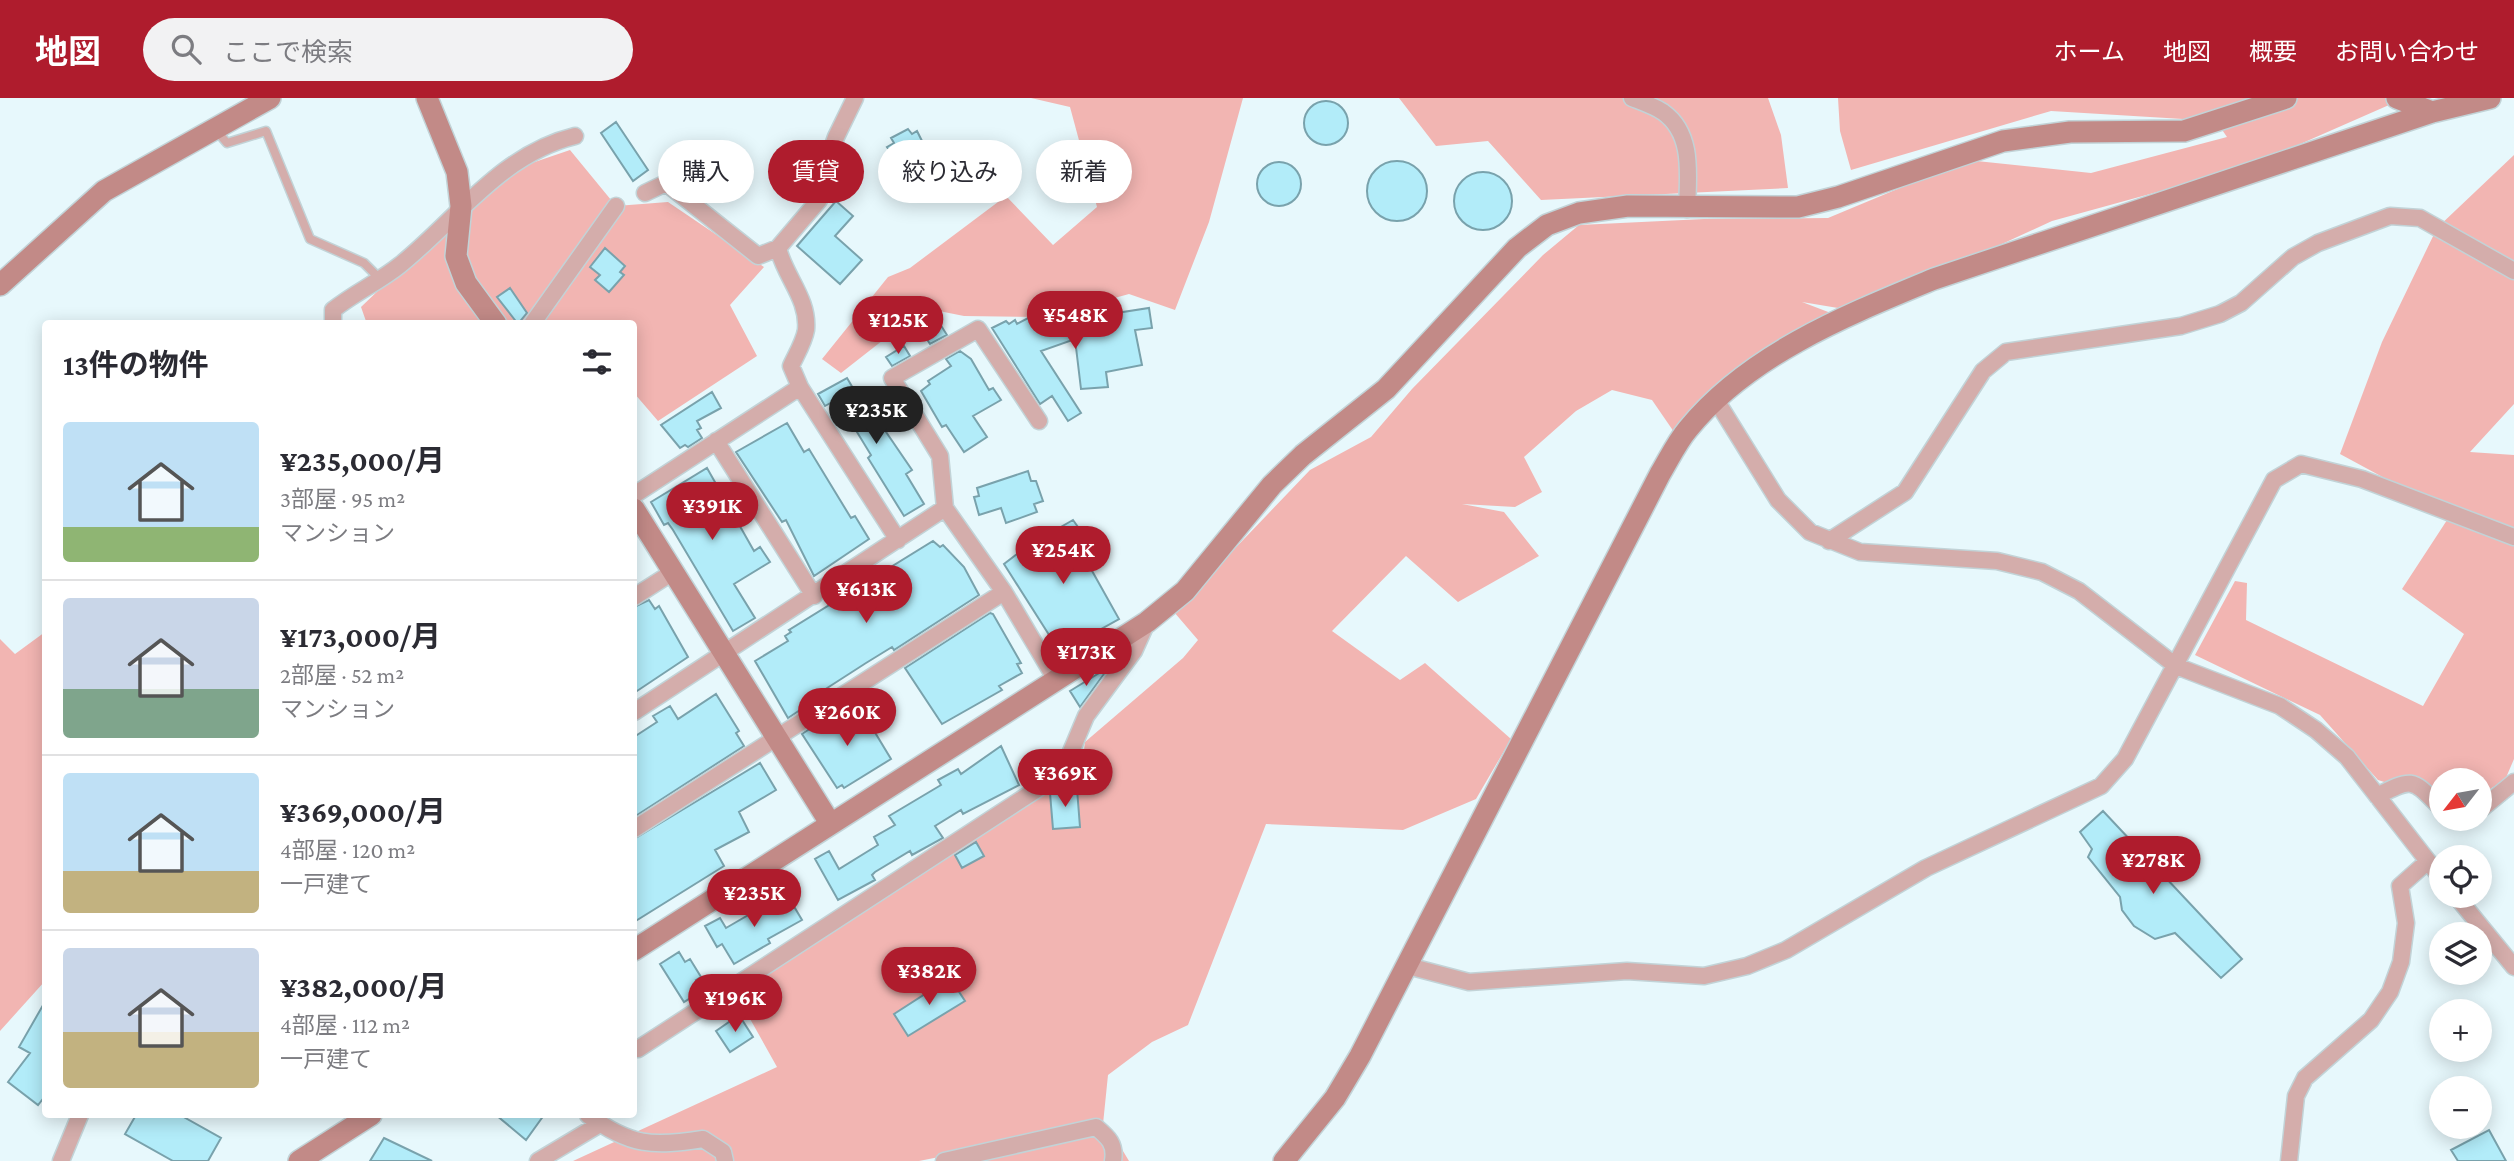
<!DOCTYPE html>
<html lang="ja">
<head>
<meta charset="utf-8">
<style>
	:root { --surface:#fff; --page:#f2f2f3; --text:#2b2b33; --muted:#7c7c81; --line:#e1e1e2; --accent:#af1c2d }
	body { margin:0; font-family:"Crimson Pro","Noto Sans JP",serif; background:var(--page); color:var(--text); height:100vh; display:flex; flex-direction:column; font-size:26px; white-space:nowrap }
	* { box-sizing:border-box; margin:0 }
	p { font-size:23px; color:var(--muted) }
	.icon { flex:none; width:38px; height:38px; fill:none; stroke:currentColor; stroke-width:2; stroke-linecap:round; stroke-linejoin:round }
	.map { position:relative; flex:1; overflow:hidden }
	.drawer { position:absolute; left:42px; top:222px; width:595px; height:798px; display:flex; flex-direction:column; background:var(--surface); border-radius:7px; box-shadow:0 4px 18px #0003 }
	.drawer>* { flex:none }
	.hud { position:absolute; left:658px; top:42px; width:665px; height:63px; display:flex; gap:14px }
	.needle { width:46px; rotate:239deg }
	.tools { position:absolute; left:2429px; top:670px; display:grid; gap:14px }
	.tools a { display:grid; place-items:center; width:63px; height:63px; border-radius:50%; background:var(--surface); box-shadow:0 4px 18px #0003; font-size:35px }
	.price { position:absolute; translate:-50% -60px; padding:0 16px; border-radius:24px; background:var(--accent); color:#fff; font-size:23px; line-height:46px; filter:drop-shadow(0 2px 4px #0008) }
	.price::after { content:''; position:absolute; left:50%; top:42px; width:21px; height:16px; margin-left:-10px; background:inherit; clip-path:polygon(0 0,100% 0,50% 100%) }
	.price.on { background:#222; color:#fff }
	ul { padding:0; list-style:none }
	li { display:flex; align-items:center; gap:21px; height:175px; padding:0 21px }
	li+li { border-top:2px solid var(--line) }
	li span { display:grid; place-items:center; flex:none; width:196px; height:140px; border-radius:7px; color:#555 }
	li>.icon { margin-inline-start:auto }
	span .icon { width:84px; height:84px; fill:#fffc; stroke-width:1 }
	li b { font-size:30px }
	h2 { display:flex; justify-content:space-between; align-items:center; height:84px; padding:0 21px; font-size:30px }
	.pill { padding:0 24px; border-radius:32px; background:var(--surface); box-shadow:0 4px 18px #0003; font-size:24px; line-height:63px }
	.pill.on { background:var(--accent); color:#fff }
	header { display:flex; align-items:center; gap:42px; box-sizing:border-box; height:98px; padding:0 35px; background:var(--accent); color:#fff }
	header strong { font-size:33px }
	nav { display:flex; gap:38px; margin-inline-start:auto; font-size:24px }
	.search { width:490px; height:63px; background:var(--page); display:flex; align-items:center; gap:18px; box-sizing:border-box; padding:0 24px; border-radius:38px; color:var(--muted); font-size:26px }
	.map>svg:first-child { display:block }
</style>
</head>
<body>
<header>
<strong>地図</strong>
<div class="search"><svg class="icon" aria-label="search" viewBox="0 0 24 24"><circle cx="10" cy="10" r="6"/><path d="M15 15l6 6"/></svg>ここで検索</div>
<nav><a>ホーム</a><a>地図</a><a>概要</a><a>お問い合わせ</a></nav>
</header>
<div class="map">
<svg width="2514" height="1063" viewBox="0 0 2514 1063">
	<rect width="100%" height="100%" fill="#e7f8fc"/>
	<path fill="#f2b5b2" d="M1031,0H1243L1209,124L1175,212L1129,196L1046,219L964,218L924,210L841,275L822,261L888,179L910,170L1006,98L1053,147L1097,109L1070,9Z
		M1399,0H1768L1781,37L1788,90L1541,102L1488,43L1436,48Z
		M1838,0H2385L2389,7L2248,69L2052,123L1856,213L1802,204L1844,220L1674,334L1652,302L1612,292L1576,313L1524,359L1542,394L1515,409L1462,406L1504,414L1539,458L1458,504L1406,458L1332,533L1400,582L1425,565L1511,641L1476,701L1403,732L1266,726L1188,927L1152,944L1108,977L1103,1026L1108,1028L1129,1063H982L1089,1029L919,1063H573L777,969L735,894L1082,669L1085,644L1183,560L1198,542L1174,514L1310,372L1371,339L1412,291L1543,157L1579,127L1704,121L1828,120L1967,62L2091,75L2227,39L2216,23L2051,13L1851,72L1840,33Z
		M570,52L616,108L668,104L764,169L730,207L757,258L658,323L634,295V226H367L361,209L451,123L526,67Z
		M2514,57V306L2470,354L2514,357V661L2505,682L2480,697V682H2441V702L2378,682L2320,617L2195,557L2235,483L2247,485L2246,522L2423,608L2464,536L2402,491L2451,416L2340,356L2382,244L2437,130Z
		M45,534V883L0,933V541L15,556Z"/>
	<path fill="#b2ecf9" stroke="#79a2ac" stroke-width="2" d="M1304 25a22 22 0 1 1 44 0a22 22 0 1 1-44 0Z
		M616,24L648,72L633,83L601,35Z
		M908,31L912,36L917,33L933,65L909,80L887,49L894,45L891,40Z
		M1367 93a30 30 0 1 1 60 0a30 30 0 1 1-60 0Z
		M1257 86a22 22 0 1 1 44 0a22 22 0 1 1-44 0Z
		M1454 103a29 29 0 1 1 58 0a29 29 0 1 1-58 0Z
		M836,103L853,118L835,138L862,162L840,186L797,148Z
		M605,150L625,168L620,174L624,177L609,194L595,182L600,177L590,169Z
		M510,190L527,215L518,226L497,199Z
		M1149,210L1152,230L1135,232L1142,267L1106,274L1108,289L1081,291L1075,241L1041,253L1081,315L1068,323L1052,298L1040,306L992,230L1006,223L1009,226L1015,222L1017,226L1030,219L1040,232L1065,223Z
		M935,218L947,237L930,246L919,229Z
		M904,248L910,258L892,268L886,259Z
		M960,253L971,261L989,292L993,290L1001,302L973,318L987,339L964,354L946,327L942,329L921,293L930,286L928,283L951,268L946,261Z
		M847,280L867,314L871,312L912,372L906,376L924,406L904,418L868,360L871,357L846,316L842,318L834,303L825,308L818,296Z
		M712,294L721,310L697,323L701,330L697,332L702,340L688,349L685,347L680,350L661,327Z
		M787,325L804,354L809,351L851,420L855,418L869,441L814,478L786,422L782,424L736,354Z
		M707,370L754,453L760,449L770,464L734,486L755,520L733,533L673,432L668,425L664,427L651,404Z
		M1028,373L1031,383H1036L1043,403L1034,406L1037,414L1006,425L1001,410L979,417L974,399L979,398L977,390Z
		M1073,422L1100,460L1091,471L1119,521L1056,556L1048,542L1051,540L1004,466L1026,449Z
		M933,443L940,449L943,447L964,469L979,497L894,552L892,549L866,565L807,603L809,606L788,620L755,563L788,543L785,538L791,534L789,532Z
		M649,502L655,511L659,508L688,559L634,595V509Z
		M990,515L993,516L1021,565L1017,566L1022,575L999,588L1002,592L942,626L905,570Z
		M1109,569L1080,609L1070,593Z
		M716,596L739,633L736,635L744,648L634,719V639L657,624L653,618L670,608L678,621Z
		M856,609L862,619L865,618L891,661L844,690L842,687L837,690L802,636L820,624L823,629Z
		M1001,648L1019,687L963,716L961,712L935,728L943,740L912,757L910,753L875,774L872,777L875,782L838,802L815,761L829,753L839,771L878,747L874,739L895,727L889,718L941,687L938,682L958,671L961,676Z
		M760,665L776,692L739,714L749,734L715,752L724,768L634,824V741Z
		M1077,691L1080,729L1053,731L1050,695Z
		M2103,713L2242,861L2221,880L2175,835L2155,841L2134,828L2122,812L2120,799L2088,759L2092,751L2080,734Z
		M976,744L984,758L962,770L955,757Z
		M786,795L802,822L768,841L770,845L734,866L722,846L717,849L705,828L720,820L726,830Z
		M679,854L685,864L690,861L701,879L696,882L703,892L684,904L660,866Z
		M950,880L965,903L908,938L894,916Z
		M46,902V997L38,1007L8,984L30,955L19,949Z
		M739,917L753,939L730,954L716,933Z
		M136,1017H180L221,1040L208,1063H173L125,1036Z
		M496,1017H544L526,1042Z
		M2489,1032L2506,1063H2458L2451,1052Z
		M384,1040L432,1063H370Z"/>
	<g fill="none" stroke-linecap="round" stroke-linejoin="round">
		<defs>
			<path id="lane" d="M216,32L227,45L266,33L310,141L364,165L380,181"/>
			<path id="street" d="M855,0L836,39L823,76L819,102L778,150C785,179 809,201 806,232C804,244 796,257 791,268L800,289L898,442
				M1632,0C1642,4 1654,8 1663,14C1694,36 1688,77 1687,111
				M645,95L666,85L758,158L778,150
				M333,226V212C354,195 379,184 400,167C456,122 501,56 575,38
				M532,226L616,108
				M1716,302L1778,402L1810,434L1860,454L1997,463L2042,474L2079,493L2176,568L2280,608L2316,632L2347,659L2441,780
				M1039,323L978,231L892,280L940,358L945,410L1004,494L1055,580
				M716,343L814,498
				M634,397L800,289
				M1829,443L1905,394L1983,273L2006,254L2181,228L2220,216L2241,205L2293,159L2318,145L2390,118L2420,120L2514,173
				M634,499L673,474
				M634,614L945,410
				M2377,698C2414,679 2412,681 2441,710
				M2480,712L2514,684
				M2466,721H2469
				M634,731L1004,494
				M2456,798L2514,869
				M1408,868L1469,884L1627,873L1704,878L1747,868L1786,852L1926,770L2101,688L2125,661L2274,382L2301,366L2362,381L2514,439
				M634,950L638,951L1062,675L1086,618L1134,553L1147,524
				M588,1017C630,1048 653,1049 703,1041L723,1054L725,1063
				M61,1063L80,1017
				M538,1063L600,1026
				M944,1063L1096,1029C1108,1039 1116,1046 1113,1063
				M2289,1063L2296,998L2305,980L2371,922L2390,894L2401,864L2406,825L2400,788L2428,763"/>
			<path id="secondary" d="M427,0L457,74L461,108L456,158L466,185L496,226
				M2397,0L2432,14
				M0,187L104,93L270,0
				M634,411L830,725
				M634,852L1147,524L1185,493L1272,387L1303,357L1386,291L1517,150L1547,127L1579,115L1628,108L1798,109L1838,99L2003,43L2070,34L2184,33L2286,0
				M299,1063L371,1017
				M1284,1063L1335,1000L1360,958L1660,376C1669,361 1677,344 1688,331C1749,256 1847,217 1934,181L2432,14L2490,0"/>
		</defs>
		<use href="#lane" stroke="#c2d3d7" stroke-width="11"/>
		<use href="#street" stroke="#c2d3d7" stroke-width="19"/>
		<use href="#secondary" stroke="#c2d3d7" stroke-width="24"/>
		<use href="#lane" stroke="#d4adab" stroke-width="8"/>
		<use href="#street" stroke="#d4adab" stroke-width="16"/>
		<use href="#secondary" stroke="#c28a87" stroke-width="21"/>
	</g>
</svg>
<div class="tools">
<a><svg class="needle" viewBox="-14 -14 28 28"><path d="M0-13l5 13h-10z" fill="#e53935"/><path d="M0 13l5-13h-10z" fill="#7c7c81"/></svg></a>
<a><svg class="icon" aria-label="locate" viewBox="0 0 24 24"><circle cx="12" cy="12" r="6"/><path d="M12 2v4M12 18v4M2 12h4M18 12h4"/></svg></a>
<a><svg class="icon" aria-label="layers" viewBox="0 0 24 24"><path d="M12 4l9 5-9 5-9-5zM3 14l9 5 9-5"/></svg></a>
<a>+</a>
<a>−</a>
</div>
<b class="price" style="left:1075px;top:253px">¥548K</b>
<b class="price" style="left:898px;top:258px">¥125K</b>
<b class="price on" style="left:876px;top:348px">¥235K</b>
<b class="price" style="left:712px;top:444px">¥391K</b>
<b class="price" style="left:1063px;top:488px">¥254K</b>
<b class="price" style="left:866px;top:527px">¥613K</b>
<b class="price" style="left:1086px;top:590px">¥173K</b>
<b class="price" style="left:847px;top:650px">¥260K</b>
<b class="price" style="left:1065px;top:711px">¥369K</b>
<b class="price" style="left:2153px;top:798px">¥278K</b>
<b class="price" style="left:754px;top:831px">¥235K</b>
<b class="price" style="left:929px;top:909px">¥382K</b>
<b class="price" style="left:735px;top:936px">¥196K</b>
<div class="hud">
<a class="pill">購入</a>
<a class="pill on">賃貸</a>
<a class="pill">絞り込み</a>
<a class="pill">新着</a>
</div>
<section class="drawer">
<h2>13件の物件<svg class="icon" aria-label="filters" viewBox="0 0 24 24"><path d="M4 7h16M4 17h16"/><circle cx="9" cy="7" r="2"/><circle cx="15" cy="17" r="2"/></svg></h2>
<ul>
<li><span style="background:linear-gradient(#bfe0f5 75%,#8fb573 0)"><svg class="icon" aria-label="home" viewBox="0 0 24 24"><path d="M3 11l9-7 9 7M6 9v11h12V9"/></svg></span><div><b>¥235,000/月</b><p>3部屋 · 95 m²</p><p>マンション</p></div></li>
<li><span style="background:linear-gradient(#c9d6e8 65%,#7fa58c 0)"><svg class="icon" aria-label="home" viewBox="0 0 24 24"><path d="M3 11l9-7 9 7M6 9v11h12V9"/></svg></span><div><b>¥173,000/月</b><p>2部屋 · 52 m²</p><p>マンション</p></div></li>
<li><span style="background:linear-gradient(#bfe0f5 70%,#c2b280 0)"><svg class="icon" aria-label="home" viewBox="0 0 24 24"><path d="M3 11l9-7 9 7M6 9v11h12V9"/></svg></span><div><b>¥369,000/月</b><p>4部屋 · 120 m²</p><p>一戸建て</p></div></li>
<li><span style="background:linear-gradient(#c9d6e8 60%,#c2b280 0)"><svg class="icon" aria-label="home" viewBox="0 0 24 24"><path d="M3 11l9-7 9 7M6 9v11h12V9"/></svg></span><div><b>¥382,000/月</b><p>4部屋 · 112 m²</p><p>一戸建て</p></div></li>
</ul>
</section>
</div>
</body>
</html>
